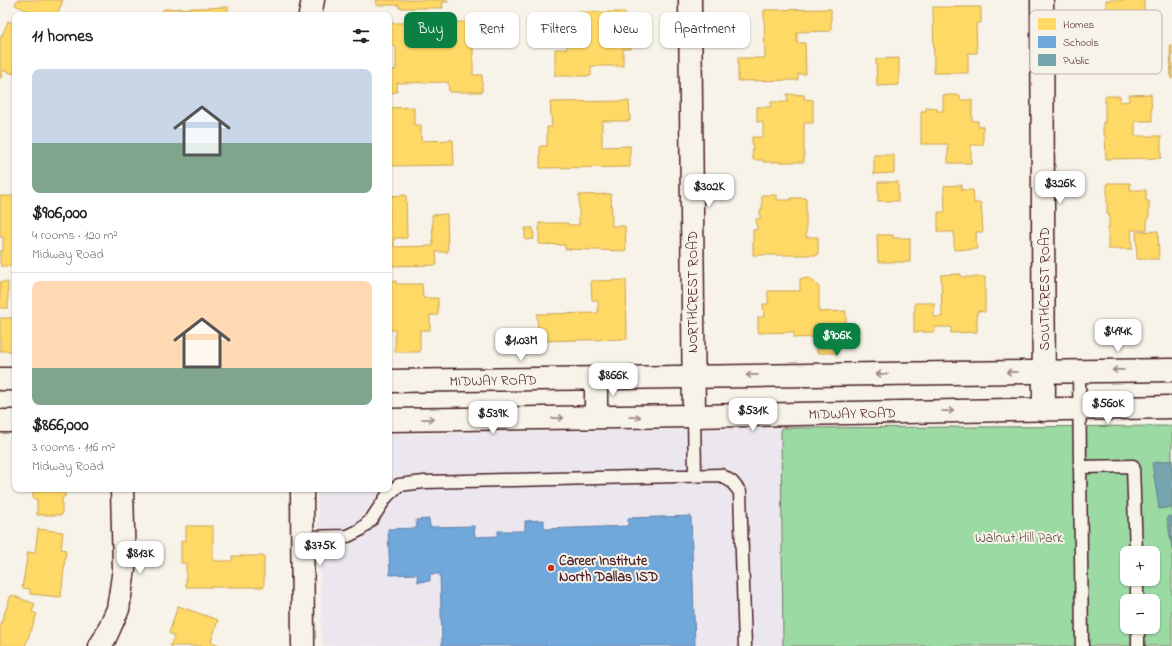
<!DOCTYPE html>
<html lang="en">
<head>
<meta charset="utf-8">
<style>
	:root { --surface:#fff; --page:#f6f6f6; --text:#222; --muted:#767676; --line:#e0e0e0; --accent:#0b8043 }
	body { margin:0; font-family:"Indie Flower",sans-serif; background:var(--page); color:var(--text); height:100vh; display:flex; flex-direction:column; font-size:15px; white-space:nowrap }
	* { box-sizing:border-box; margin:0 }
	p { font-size:13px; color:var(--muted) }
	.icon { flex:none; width:22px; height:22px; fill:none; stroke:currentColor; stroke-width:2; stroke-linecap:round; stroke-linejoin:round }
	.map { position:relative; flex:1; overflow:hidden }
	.details { position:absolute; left:12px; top:12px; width:380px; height:480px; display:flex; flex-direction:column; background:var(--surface); border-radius:8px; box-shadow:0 1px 3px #0004 }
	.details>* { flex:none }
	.hud { position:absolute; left:404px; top:12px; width:380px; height:36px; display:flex; gap:8px }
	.buttons { position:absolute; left:1120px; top:546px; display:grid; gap:8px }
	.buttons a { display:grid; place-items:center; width:40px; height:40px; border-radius:8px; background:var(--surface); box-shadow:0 1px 3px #0004; font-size:20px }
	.price { position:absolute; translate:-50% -34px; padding:0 9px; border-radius:8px; background:#fff; color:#222; font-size:13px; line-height:26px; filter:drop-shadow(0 1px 2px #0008) }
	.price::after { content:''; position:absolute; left:50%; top:24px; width:12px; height:9px; margin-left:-6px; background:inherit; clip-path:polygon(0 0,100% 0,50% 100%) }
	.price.current { background:var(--accent); color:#fff }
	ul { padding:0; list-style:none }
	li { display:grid; align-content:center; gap:8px; height:212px; padding:0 20px }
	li+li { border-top:1px solid var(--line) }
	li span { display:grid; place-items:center; height:124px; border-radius:8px; color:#555 }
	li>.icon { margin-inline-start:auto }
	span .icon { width:72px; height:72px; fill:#fffc; stroke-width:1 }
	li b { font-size:17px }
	h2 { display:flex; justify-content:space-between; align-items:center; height:48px; padding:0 20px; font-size:17px }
	.chip { padding:0 14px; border-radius:8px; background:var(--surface); box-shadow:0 1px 3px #0004; font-size:14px; line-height:36px }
	.chip.current { background:var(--accent); color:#fff }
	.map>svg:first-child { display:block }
</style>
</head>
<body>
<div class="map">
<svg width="1172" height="646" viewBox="0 0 1172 646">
	<rect width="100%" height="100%" fill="#f7f3e8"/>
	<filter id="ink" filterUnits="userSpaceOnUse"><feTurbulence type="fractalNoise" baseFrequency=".025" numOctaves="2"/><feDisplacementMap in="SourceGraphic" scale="8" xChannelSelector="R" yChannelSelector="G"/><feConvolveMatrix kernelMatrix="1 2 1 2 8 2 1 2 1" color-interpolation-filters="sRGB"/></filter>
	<g filter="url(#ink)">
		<path fill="#ece7ee" d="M781,428L783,646H322L317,489H389V434Z"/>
		<path fill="#9cdaa3" stroke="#737c67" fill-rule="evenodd" d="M1172,426V646H783L781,428ZM1127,553H1153V579H1127ZM1127,601H1153V627H1127Z"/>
		<path fill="#ffd966" stroke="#c9a154" d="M17,0H63L57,15H38L15,5Z
			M376,0H448V2H442L443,8H399V5H376Z
			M1106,0H1144V11H1152V32H1159V49L1106,50Z
			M228,7V15H159L164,9Z
			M933,7H981V23H976L977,53H968V73H934Z
			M831,9V31L797,32V43H805L806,74H798V80L738,81V58H765L764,10Z
			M578,12H625V23H630L631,49H623V66H591V76H555V49H567V38H578Z
			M8,21L15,24V68L13,74L4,70L0,79V35L2,36Z
			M473,22V75H482V92H449L448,82L397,83V92L389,93V70H396V46H389V23Z
			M1170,45H1172V79H1171Z
			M899,58V85L877,86L876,59Z
			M787,94L804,95V99L813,100V123H804V162H763V160H753L752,137H763V122H757V107H771V102H788Z
			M1151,94L1152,121H1135V136H1161V158L1106,159L1105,134H1103V122H1105V96H1120V102L1129,101V95Z
			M943,95H960V100H972V121H978V127L983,126V145H971V163H948V144H921V111H926V107L937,108V111H943Z
			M629,101L630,121H602V147L630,146V167L540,168V146H547V127H552L550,102Z
			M414,107V125H421V141L453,140L454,165L389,166V108Z
			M874,155H894V173L874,174Z
			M878,182H898V201H878Z
			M1107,183H1130V190H1146V201H1149V217L1147,218V230H1131L1132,249H1108V227H1109V214H1107Z
			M962,185V190H973L974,203H981L983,232H976L977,249L954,250V232H938V212H945L944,186Z
			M611,194L612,226H625L626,251L565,249V245L539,244V223H568V225H579V195Z
			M406,195L407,238H394V247L433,246L432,215L447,214L448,252H436L437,265L389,266V196Z
			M762,195H777V200H791V198H806V237H818V255H753V230H757L756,219H760V210H762Z
			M0,196H15V266H1L0,263V251H3V237H0Z
			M525,228H533L534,239L525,240Z
			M1158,231L1159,259H1137L1136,232Z
			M877,235H893V238H910V262H878Z
			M961,274V277H985V312L977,311V332L951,333V327H935V332H914V311H915V303H934V317H942L941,275Z
			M810,278L819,287V312L846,311V332H837V353H817V337L794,338V332L758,333V317H764L763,304H768V291H800V279Z
			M626,280L627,339L538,341L537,314L598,313V300H592L591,281Z
			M389,281H396V284H422L423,298H438V315H430V330H420V352H395V330H389Z
			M0,282H8V308H0Z
			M0,318H15V351H0Z
			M33,489H65V497H62V515H37V499H33Z
			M186,526H213V561H232V556H264V587H186V563H181V541H186Z
			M38,529L63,532L61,549L66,550L61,597L30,594V589L22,588L28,552L35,553Z
			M11,595L35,604L32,612L37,614L25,646H0V626Z
			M178,606L218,620L211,642L223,646H170L174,636L169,633Z"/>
		<path fill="#6fa8dc" stroke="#647fa7" d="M691,516L695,646H442L440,574H430V581L418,582L417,574L390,575L388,529L417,528L416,520L429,519L430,527L474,526L475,537L498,536V531H525V521L544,520V529L628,526V518Z"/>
		<path fill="#76a5af" stroke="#697d87" d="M1172,460V507L1159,509L1152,463Z
			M1172,516V549L1167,517Z"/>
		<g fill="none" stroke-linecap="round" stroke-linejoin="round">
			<defs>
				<path id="service" d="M1079,371L1082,646
					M694,416L695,475
					M1080,467L1133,466L1136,553
					M303,537L348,536L360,530L371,520L387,496L399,485L424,482L721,475L732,482L740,492L745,646
					M1137,579V601
					M1138,627V646"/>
				<path id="minor" d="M690,0L694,416
					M1042,0L1044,410
					M310,15L313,0
					M302,489L303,646
					M100,646L105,638L118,609L124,569L122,489"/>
				<path id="secondary" d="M596,378V417
					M0,379H15
					M389,381L1172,370
					M389,420L694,416L1172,407
					M0,421H15"/>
			</defs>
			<use href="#service" stroke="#4a1f2b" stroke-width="15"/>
			<use href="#minor" stroke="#4a1f2b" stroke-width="25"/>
			<use href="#secondary" stroke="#4a1f2b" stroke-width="25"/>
			<use href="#service" stroke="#f7f3e8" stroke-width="12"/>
			<use href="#minor" stroke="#f7f3e8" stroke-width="22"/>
			<use href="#secondary" stroke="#f7f3e8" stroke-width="22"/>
		</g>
		<defs><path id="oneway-shaft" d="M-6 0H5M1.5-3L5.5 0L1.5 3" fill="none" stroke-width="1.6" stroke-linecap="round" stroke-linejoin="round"/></defs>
		<g stroke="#a0898a">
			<use href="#oneway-shaft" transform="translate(1118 370) rotate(179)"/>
			<use href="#oneway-shaft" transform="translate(1012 372) rotate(179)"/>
			<use href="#oneway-shaft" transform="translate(882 374) rotate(179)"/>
			<use href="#oneway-shaft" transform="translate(752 375) rotate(179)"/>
			<use href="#oneway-shaft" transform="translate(948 411) rotate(-1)"/>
			<use href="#oneway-shaft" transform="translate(635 417) rotate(-1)"/>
			<use href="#oneway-shaft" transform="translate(558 418) rotate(-1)"/>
			<use href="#oneway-shaft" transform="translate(428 419) rotate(-1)"/>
		</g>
	</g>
	<circle fill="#c8321e" stroke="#f7f3e8" stroke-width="1.5" cx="551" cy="568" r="4"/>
	<g text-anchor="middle" stroke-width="4" stroke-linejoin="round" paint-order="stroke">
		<g font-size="14" fill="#4a1f2b" stroke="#f7f3e8">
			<text transform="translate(1044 289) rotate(-90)" y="5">SOUTHCREST ROAD</text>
			<text transform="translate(692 292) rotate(-90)" y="5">NORTHCREST ROAD</text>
			<text transform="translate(493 380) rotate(-1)" y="5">MIDWAY ROAD</text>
			<text transform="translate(852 413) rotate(-1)" y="5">MIDWAY ROAD</text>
		</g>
		<g font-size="14" fill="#5e4e49" stroke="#f7f3e8">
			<text x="1019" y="542">Walnut Hill Park</text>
		</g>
		<g font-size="14" font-weight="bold" fill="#4a1f2b" stroke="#f7f3e8" text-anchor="start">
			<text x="559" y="565">Career Institute<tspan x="559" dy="16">North Dallas ISD</tspan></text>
		</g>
	</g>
	<rect x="1030" y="10" width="132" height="64" rx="6" fill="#f7f3e8" stroke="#c3b3af" stroke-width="1"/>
	<rect x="1038" y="18" width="18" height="12" fill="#ffd966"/>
	<rect x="1038" y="36" width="18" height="12" fill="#6fa8dc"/>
	<rect x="1038" y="54" width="18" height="12" fill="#76a5af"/>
	<g font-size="11" fill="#4a1f2b">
		<text x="1063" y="28">Homes</text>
		<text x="1063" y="46">Schools</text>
		<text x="1063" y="64">Public</text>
	</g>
</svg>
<div class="buttons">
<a>+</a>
<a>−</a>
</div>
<b class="price" style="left:1060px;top:205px">$326K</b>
<b class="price" style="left:709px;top:208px">$302K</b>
<b class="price" style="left:1118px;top:353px">$494K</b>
<b class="price current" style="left:837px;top:357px">$906K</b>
<b class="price" style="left:521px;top:362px">$1.03M</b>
<b class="price" style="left:613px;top:397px">$866K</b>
<b class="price" style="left:1108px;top:425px">$560K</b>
<b class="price" style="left:753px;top:432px">$531K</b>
<b class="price" style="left:493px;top:435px">$539K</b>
<b class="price" style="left:320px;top:567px">$375K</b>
<b class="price" style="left:140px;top:575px">$813K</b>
<div class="hud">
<a class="chip current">Buy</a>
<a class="chip">Rent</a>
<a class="chip">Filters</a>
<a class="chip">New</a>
<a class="chip">Apartment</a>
</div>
<section class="details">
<h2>11 homes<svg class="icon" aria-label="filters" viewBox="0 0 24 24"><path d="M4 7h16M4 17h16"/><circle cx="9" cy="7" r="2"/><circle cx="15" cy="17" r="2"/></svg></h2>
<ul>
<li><span style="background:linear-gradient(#c9d6e8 60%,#7fa58c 0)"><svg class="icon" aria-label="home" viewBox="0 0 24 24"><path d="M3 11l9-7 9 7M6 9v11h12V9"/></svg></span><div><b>$906,000</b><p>4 rooms · 120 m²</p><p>Midway Road</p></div></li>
<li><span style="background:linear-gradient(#ffd9b3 70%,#7fa58c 0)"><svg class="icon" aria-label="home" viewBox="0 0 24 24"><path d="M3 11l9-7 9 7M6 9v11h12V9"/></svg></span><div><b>$866,000</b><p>3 rooms · 116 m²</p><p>Midway Road</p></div></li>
</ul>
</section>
</div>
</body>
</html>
